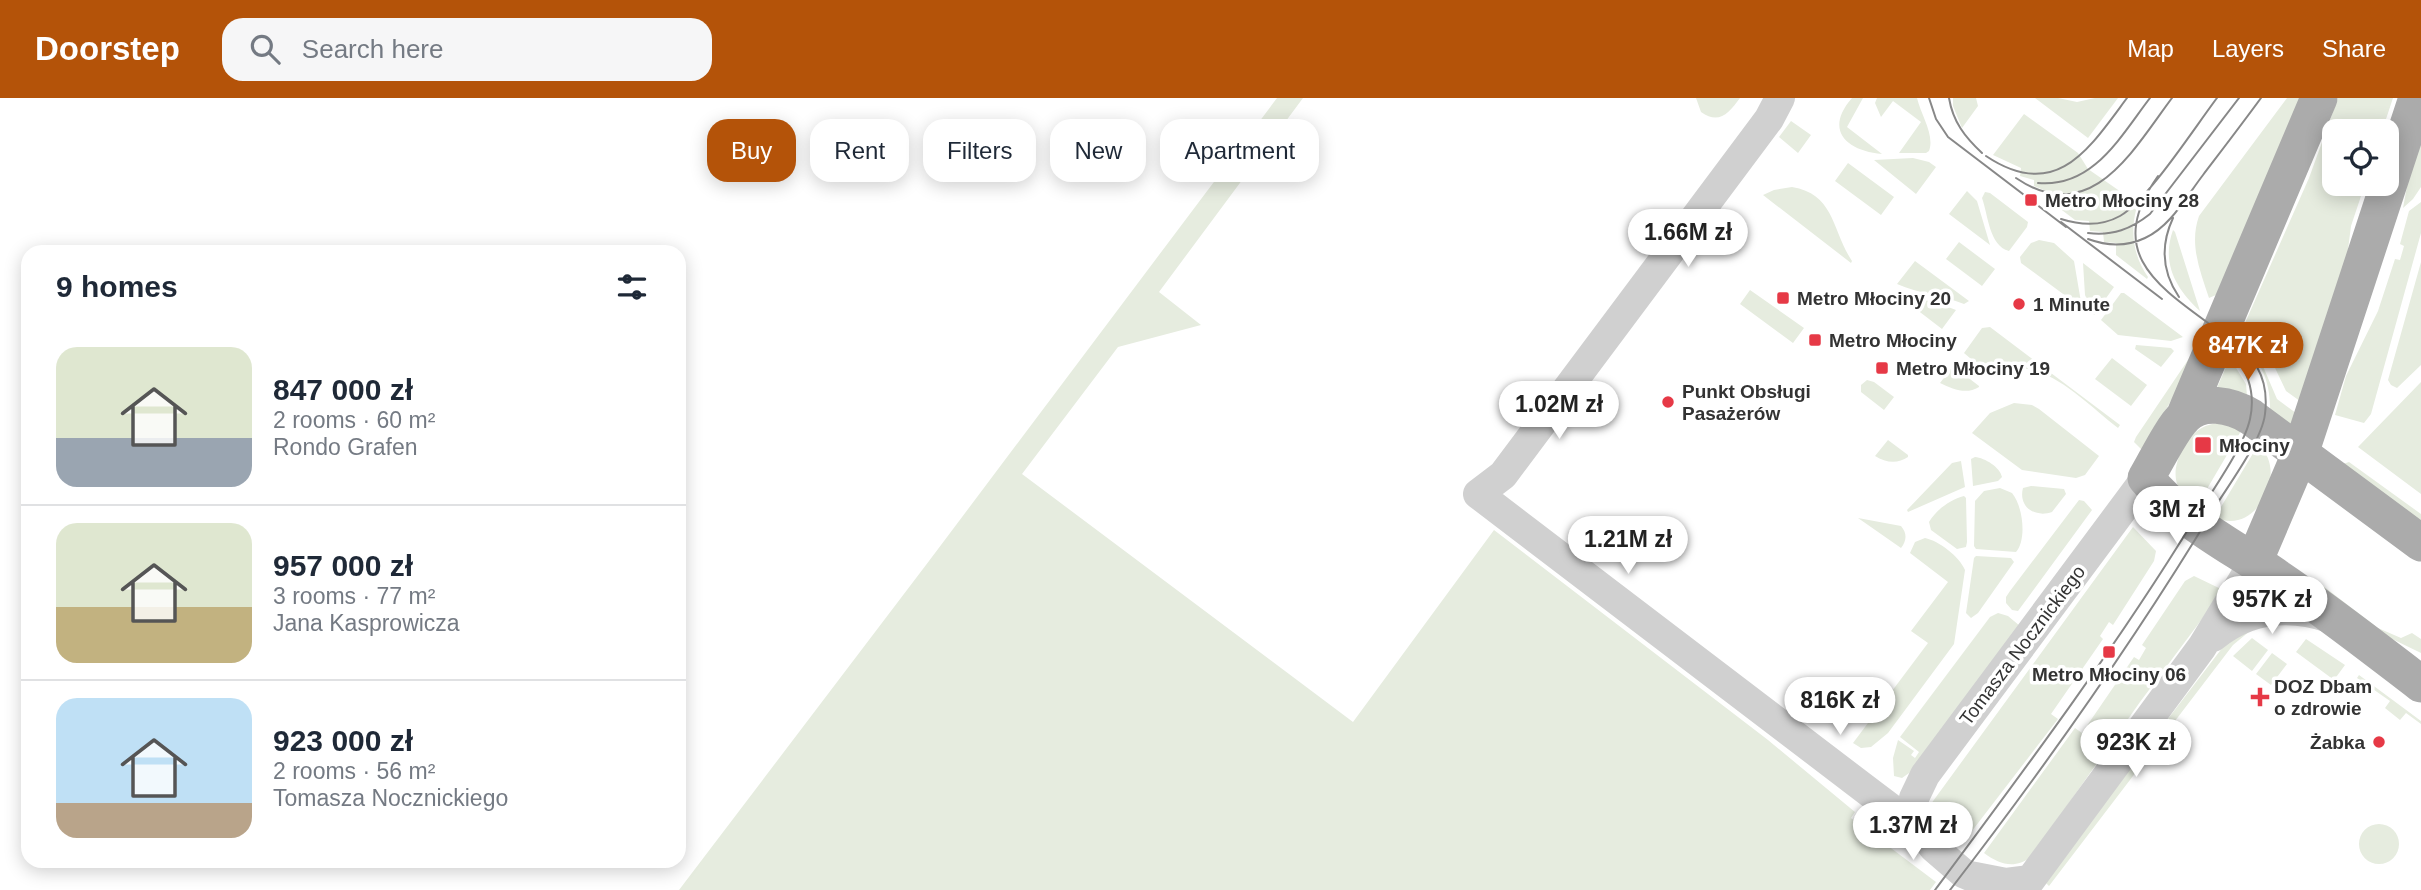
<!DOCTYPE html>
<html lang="en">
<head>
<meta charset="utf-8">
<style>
	:root { --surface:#fff; --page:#f6f6f7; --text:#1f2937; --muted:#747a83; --line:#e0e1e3; --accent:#b45309 }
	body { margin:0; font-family:Helvetica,sans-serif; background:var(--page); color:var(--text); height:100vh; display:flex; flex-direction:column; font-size:26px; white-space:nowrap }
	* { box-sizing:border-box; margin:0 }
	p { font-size:23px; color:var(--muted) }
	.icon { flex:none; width:38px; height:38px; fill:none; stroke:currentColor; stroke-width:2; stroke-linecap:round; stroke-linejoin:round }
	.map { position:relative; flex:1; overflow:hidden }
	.details { position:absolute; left:21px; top:147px; width:665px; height:623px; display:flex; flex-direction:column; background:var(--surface); border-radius:21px; box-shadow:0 4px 18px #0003 }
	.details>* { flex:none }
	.top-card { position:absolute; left:707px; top:21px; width:665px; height:63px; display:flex; gap:14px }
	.fabs { position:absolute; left:2322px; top:21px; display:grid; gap:14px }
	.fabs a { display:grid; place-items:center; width:77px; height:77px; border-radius:14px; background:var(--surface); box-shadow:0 4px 18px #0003; font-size:35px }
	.price { position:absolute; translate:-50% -60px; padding:0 16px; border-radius:24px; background:#fff; color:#222; font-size:23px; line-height:46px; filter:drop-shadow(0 2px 4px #0008) }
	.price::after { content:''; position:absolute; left:50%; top:42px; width:21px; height:16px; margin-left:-10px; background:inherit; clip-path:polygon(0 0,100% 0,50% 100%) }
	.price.active { background:var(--accent); color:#fff }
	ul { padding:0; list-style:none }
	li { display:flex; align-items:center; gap:21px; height:175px; padding:0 35px }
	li+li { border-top:2px solid var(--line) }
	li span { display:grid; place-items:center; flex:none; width:196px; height:140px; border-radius:21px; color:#555 }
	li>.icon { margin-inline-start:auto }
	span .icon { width:84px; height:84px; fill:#fffc; stroke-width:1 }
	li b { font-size:30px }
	h2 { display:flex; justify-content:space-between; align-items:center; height:84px; padding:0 35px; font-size:30px }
	.chip { padding:0 24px; border-radius:21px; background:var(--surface); box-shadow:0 4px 18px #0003; font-size:24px; line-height:63px }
	.chip.active { background:var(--accent); color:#fff }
	header { display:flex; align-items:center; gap:42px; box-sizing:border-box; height:98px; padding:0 35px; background:var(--accent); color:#fff }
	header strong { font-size:33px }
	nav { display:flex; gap:38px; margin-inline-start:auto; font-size:24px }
	.search { width:490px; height:63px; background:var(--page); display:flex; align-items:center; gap:18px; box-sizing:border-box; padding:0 24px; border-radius:21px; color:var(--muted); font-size:26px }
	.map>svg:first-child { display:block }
</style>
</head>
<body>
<header>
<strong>Doorstep</strong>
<div class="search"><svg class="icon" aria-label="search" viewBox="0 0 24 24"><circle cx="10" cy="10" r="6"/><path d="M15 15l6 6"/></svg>Search here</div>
<nav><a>Map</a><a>Layers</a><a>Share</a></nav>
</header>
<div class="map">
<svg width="2421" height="792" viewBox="0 0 2421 792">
	<rect width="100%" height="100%" fill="#fff"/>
	<path fill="#e6ecdf" d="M1277,0H1303L1159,194L1201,227L1118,249L1022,376L1353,624L1494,432L1768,642L1855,714L1851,720L1936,784L1930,792H679L929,463Z
		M1696,0H1740C1729,15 1719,27 1701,14Z
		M1852,0H1863L1847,29L1882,56C1846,53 1824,32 1852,0Z
		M1877,0H1917C1921,17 1935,37 1929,53L1926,55H1899L1921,24L1893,3L1881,19L1875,5Z
		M1953,0H1976L1978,8L1962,30L1953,8Z
		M2035,0H2058L2077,4L2095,0H2118L2088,40Z
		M2287,0H2301L2216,197L2209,200C2200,173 2189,146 2199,118Z
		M2338,0H2393L2382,33H2334V86H2365L2351,128L2344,183L2304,306L2286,293L2266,251L2245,225L2309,80Z
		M2024,16L2078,55L2088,71L2134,103L2132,107L2136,112C2130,136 2134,159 2148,179L2147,181L2116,157V145L2104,144L2103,134L2090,133L2089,123L2075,122L2046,100V93L2034,88V82L2020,78L2021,70L1993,57Z
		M1791,23L1811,37L1798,55L1779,39Z
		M2421,26V89L2413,101L2403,110L2414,51Z
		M1913,60L1929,64L1936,69L1916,96L1874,62Z
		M1848,65L1894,99L1881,117L1835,83Z
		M1792,89C1835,96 1832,133 1852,163L1851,165L1763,97L1774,92Z
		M1967,93L1977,103L1990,147L1949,116Z
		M1985,94L1990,95L2028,124L2027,129L2009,153C1989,148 1988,116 1982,100Z
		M2421,104V135L2371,316L2364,325L2335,317L2346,278L2378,213L2395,161L2400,162L2404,148L2400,146L2409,113Z
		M2173,132L2175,134L2200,213C2176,191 2161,165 2173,132Z
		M2039,142L2054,145L2074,163L2082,210L2021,165L2020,159L2031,145Z
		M1959,144L1995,171L1982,188L1946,161Z
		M1915,163L1969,203L1964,206C1942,197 1919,196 1897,186Z
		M2421,164V267L2397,290L2391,287L2388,282Z
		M2083,165L2114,189L2094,217L2085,197Z
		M1750,192L1804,230L1793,245L1740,206Z
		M2121,195H2124L2183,239L2171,243L2118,237L2101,222Z
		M1899,198L1935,204L1956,212L1942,231Z
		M1990,229L2120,327L2118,330C2093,311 2067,283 2036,273C2020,267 2003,275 1987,270C1978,267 1971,261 1964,255L1982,230Z
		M2237,238L2249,247L2262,266L2277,301L2300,318L2297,331L2270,313C2271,283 2260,259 2236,242Z
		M2136,247L2171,250L2174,253L2161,269L2135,251Z
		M2192,256L2178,291L2142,352L2134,344L2136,339Z
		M2112,260L2147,287L2131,308L2095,281Z
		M2230,260L2246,286L2247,298L2216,292Z
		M1953,268L1979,288V289C1966,297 1953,291 1940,285Z
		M1867,282L1874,284L1894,299L1884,312L1861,294V287Z
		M2421,284V396L2358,349Z
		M2014,305L2032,307L2039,311L2099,358L2085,377L2076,380L2022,372L1972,335L1990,315Z
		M2218,325L2230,327L2241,333L2197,408C2191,402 2182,396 2178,388C2170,371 2183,344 2197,333C2204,328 2210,326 2218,325Z
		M1888,342L1908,357V359C1898,366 1886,365 1875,358Z
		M2258,347C2290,372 2256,440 2215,419Z
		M1975,359C1985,360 2000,369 2002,379L1998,383L1973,388L1971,361Z
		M1961,363L1965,389L1908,414L1907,412L1952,365Z
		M2349,364L2421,416V424L2343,366Z
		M2031,388L2064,391L2066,396L2052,414C2035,420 2018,409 2023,390Z
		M2000,390L2012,395C2023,408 2027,442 2016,454L1976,451L1974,448L1975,403L1984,393Z
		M1964,398L1966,400L1967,444L1966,449L1957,451L1931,432L1929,424C1937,411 1950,402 1964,398Z
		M2079,402L2084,403L2092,412L2018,513L2012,512L2006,505V499L2010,493Z
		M1858,420L1901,428C1907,435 1907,442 1901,450Z
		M2133,429L2156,453L2154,463L2113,527L2109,524L2100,538L2103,541L2051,616L2058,621L1965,742L1930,715L1928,710Z
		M1925,440C1939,443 1959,458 1965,472L1954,546L1888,635L1871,649L1861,650L1853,645L1928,545L1911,533L1948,484L1910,455L1915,444Z
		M1976,458L2011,460L2014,464L1978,515L1971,520L1966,515L1974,460Z
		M2194,478L2221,491L2205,517L2140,604L2031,759C2015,771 2000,767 1984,755L2075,630L2082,635L2134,559L2139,562L2146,550L2142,547L2185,483Z
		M2319,485L2378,530L2401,540L2412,535L2421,541V555L2386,538L2317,487Z
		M1998,515L2008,518L2020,528L1912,673L1902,680L1894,678L1893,660L1898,642L1914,653L1911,657L1915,660L1919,654L1900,639L1990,519Z
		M2256,528L2233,547L2049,788L2044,783L2226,545Z
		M2252,540L2268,552L2252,573L2233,558Z
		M2306,541L2345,567L2334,582L2296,554Z
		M2272,555L2287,566L2271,587L2256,576Z
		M2359,577L2421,623V626L2406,615L2400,622L2385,610L2390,603L2357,580Z
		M2359 746a20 20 0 1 1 40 0a20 20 0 1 1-40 0Z"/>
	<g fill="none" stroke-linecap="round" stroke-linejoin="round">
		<path stroke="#d0d0d0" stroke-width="30" d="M1478,396L1873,697L1897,715L1914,719
			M1478,396L1503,377L1769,21L1780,0
			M2213,539C2248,510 2288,506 2330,520
			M2030,782L2006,785L1970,778L1963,775L1934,750L1919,731L1913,712L1914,700L1925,677L2146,380
			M2023,792L2202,549L2254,464"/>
		<path stroke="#ababab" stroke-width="37" d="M2184,319L2319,0
			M2421,445L2251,319C2232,307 2201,300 2184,319C2172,330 2155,365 2146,380C2181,424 2233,448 2278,480C2327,513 2374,550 2421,586
			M2254,464L2300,356L2417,0"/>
		<path stroke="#888" stroke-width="2" d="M1929,0L1936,21L1948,39L2066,129
			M1949,0C1953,24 1965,39 1982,55
			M1986,58C2056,105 2089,51 2127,0
			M2016,80C2091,131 2133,52 2172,0
			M2038,85C2093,90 2120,39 2150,0
			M2173,120C2160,148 2162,174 2179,199
			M2061,121C2080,127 2102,128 2120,118C2148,102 2195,29 2217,0
			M2061,124L2162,201
			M2088,135C2113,138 2131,131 2150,116L2239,0
			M2088,141C2107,148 2126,149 2145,140C2171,128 2186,99 2203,77C2222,52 2242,26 2261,0
			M1935,792C2025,671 2115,551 2194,422C2210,396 2244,349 2250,321C2256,294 2247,267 2226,249
			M1950,792C2045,669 2135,542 2215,409C2230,385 2262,342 2265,316C2267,300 2265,283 2257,269C2248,254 2233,244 2219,233C2161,190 2102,157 2158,78"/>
	</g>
	<g fill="#e63946" stroke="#fff" stroke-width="2.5">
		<rect x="2024" y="95" width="14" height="14" rx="3.5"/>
		<rect x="1776" y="193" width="14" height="14" rx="3.5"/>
		<circle cx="2019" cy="206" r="7"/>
		<rect x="1808" y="235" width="14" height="14" rx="3.5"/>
		<rect x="1875" y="263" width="14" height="14" rx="3.5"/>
		<circle cx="1668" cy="304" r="7"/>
		<rect x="2194" y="338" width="18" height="18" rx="3.5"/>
		<rect x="2102" y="547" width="14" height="14" rx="3.5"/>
		<path d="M2256.5 588.5h7v7h7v7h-7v7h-7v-7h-7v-7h7z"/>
		<circle cx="2379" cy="644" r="7"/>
	</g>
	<g text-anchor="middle" stroke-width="7" stroke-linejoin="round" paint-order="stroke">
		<g font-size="19" font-weight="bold" fill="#333" stroke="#fff" text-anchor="start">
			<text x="2045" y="109">Metro Młociny 28</text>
			<text x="1797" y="207">Metro Młociny 20</text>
			<text x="2033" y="213">1 Minute</text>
			<text x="1829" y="249">Metro Młociny</text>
			<text x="1896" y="277">Metro Młociny 19</text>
			<text x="1682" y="300">Punkt Obsługi<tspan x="1682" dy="22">Pasażerów</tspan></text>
			<text x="2219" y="354">Młociny</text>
			<text x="2109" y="583" text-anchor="middle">Metro Młociny 06</text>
			<text x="2274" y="595">DOZ Dbam<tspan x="2274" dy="22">o zdrowie</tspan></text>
			<text x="2365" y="651" text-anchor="end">Żabka</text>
		</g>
		<g font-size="19" fill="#333" stroke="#fff">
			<text transform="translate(2022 547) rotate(-53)" y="7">Tomasza Nocznickiego</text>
		</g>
	</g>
</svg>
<div class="fabs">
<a><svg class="icon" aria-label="locate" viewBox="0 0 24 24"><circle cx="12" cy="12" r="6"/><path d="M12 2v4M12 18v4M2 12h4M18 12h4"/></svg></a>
</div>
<b class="price" style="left:1688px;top:171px">1.66M zł</b>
<b class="price active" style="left:2248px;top:284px">847K zł</b>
<b class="price" style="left:1559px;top:343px">1.02M zł</b>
<b class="price" style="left:2177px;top:448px">3M zł</b>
<b class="price" style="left:1628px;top:478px">1.21M zł</b>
<b class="price" style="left:2272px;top:538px">957K zł</b>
<b class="price" style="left:1840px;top:639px">816K zł</b>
<b class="price" style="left:2136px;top:681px">923K zł</b>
<b class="price" style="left:1913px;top:764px">1.37M zł</b>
<div class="top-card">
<a class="chip active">Buy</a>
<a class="chip">Rent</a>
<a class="chip">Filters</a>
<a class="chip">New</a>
<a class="chip">Apartment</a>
</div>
<section class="details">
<h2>9 homes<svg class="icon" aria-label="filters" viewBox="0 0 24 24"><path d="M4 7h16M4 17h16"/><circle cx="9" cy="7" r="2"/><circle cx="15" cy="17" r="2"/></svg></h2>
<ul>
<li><span style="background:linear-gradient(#dfe7d0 65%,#9aa5b1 0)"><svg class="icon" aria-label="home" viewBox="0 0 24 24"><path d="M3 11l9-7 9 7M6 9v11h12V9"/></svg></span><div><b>847 000 zł</b><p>2 rooms · 60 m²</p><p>Rondo Grafen</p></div></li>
<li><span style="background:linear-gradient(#dfe7d0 60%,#c2b280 0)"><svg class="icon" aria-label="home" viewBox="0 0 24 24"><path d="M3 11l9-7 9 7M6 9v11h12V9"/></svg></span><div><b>957 000 zł</b><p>3 rooms · 77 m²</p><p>Jana Kasprowicza</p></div></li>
<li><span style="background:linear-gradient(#bfe0f5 75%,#b9a48a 0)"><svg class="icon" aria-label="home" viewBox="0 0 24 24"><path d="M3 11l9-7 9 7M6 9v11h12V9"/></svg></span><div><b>923 000 zł</b><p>2 rooms · 56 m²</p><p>Tomasza Nocznickiego</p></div></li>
</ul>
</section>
</div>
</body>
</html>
